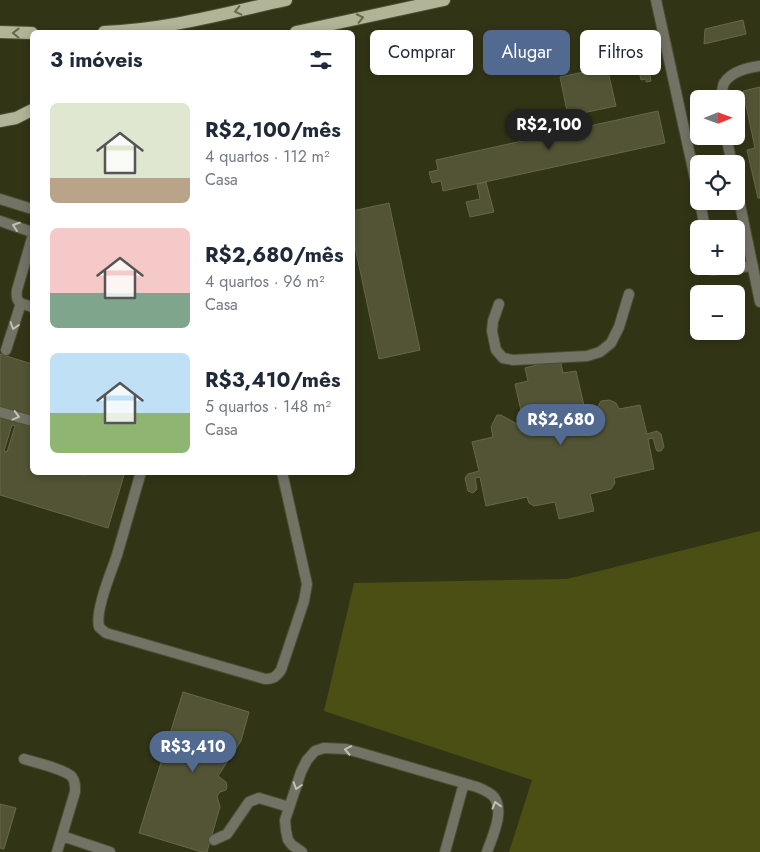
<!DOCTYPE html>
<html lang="pt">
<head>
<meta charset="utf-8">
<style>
	:root { --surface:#fff; --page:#f2f2f3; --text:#1f2937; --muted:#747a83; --accent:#526990 }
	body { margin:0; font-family:Jost,sans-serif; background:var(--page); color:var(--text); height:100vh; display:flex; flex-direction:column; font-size:19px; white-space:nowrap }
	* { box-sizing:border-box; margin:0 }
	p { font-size:16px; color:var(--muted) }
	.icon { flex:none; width:28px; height:28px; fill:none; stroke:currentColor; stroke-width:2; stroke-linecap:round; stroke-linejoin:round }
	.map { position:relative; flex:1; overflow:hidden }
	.side { position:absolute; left:30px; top:30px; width:325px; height:445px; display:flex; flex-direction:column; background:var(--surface); border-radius:8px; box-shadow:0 2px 8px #0003 }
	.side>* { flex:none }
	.hud { position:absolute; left:370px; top:30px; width:315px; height:45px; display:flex; gap:10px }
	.needle { width:32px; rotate:89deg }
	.controls { position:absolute; left:690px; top:90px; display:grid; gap:10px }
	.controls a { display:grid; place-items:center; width:55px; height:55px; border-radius:8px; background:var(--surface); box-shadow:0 2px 8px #0003; font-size:25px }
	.price { position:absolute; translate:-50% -42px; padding:0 11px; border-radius:18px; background:var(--accent); color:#fff; font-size:16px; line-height:32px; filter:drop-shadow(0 1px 2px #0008) }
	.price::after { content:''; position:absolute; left:50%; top:30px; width:15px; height:11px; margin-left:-8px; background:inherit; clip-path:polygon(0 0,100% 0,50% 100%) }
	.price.current { background:#222; color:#fff }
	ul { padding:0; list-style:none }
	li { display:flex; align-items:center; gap:15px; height:125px; padding:0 20px }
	li span { display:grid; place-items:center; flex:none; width:140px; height:100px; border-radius:8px; color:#555 }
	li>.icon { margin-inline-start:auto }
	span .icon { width:60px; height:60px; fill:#fffc; stroke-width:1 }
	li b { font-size:21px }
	h2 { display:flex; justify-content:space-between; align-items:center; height:60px; padding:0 20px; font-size:21px }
	.tag { padding:0 18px; border-radius:8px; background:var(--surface); box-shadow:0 2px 8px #0003; font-size:18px; line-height:45px }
	.tag.current { background:var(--accent); color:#fff }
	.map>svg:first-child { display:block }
</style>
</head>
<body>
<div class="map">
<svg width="760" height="852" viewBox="0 0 760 852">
	<rect width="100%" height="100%" fill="#323416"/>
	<path fill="#4c4f13" d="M760,531V852H509L532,780L324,711L354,583L567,579Z"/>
	<path fill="#525435" stroke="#666849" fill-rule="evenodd" d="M743,20L746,34L704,44L705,29Z
		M607,67L616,106L568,116L560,77Z
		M649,69L651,81L646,82V79L641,80L639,71Z
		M760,87V198H758L747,150L755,148L743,91Z
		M658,111L665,143L443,191L441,181L432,183L429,172L438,170L436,160L531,139L530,131L538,129L539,137Z
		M486,182L494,212L470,217L466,202L480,199L477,184Z
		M389,203L420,350L379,359L352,233V211Z
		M0,354L32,364V472H83L82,475L85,476L86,472H125L108,528L0,495ZM12,425L15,426L7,452L4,451Z
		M560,359L563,373L576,371L585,410L597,408L601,401L610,400L616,403L619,409L640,405L647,434L657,431L661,434L664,447L661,451H657L656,449L653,438L648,439L654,469L614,478L615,483L611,489L590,494L594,511L559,519L555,502L534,506L529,503L527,497L486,506L480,477L475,478L477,489L473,493L468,491L465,478L468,474L479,471L472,442L493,437L491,427L497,415H501L519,425L524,424L515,384L528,381L525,368Z
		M183,692L249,712L241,741L218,776L226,782L227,787L226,790L220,792L217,796L220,807L207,852H202L139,833Z
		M0,804L16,808L4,849L0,848Z"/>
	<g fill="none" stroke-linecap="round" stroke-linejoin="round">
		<defs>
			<path id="service" d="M656,0L699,197
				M721,99C722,94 722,87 724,83C732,71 747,68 760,66
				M726,136L732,164
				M736,185L760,302
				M0,199L32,209
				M700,201L705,229
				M0,221L32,232
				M32,238L17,290C15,304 21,303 32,307
				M712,270L753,266
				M499,304L493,321L492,331L496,350L503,358L513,360L587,356L600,352L611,343L619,327L629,294
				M6,350L21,303
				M0,412L32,421
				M141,472C133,500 125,528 117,555C111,573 95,610 99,627L106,633L265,679C273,679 276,677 281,670L304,601L307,584L282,472
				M24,759C34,762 67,770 72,777C76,782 75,787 75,792L57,852
				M62,836L110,852
				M214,840L227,834L249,802L259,798L289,807
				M302,852L292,845L288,840L286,831L285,820L301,772L307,760L315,751L324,748L346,749L361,753L477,787C482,789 490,792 494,797C505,812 492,837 487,852
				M445,852L464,783"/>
			<path id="primary" d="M0,32L32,33
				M104,32C165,30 226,13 286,0
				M296,32L444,0
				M0,121L16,118L32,110"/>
		</defs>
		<use href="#service" stroke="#4d4f33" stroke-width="12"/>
		<use href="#primary" stroke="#4d4f33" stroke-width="14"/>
		<use href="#service" stroke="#727365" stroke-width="10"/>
		<use href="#primary" stroke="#b1b497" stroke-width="12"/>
	</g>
	<defs><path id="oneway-chevron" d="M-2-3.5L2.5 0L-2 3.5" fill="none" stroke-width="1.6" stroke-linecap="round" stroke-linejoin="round" transform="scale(1.25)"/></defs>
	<g stroke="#66684b">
		<use href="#oneway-chevron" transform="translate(238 11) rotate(167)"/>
		<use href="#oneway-chevron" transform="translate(360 18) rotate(-12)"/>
		<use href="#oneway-chevron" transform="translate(16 33) rotate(-179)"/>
	</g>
	<g stroke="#c2c3b3">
		<use href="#oneway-chevron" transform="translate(16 226) rotate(-161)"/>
		<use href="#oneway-chevron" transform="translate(14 326) rotate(108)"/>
		<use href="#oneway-chevron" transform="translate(16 416) rotate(15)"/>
		<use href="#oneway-chevron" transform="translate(348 750) rotate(-169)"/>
		<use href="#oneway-chevron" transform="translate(297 786) rotate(108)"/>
		<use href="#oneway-chevron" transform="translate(496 805) rotate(-105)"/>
	</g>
</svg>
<div class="controls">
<a><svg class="needle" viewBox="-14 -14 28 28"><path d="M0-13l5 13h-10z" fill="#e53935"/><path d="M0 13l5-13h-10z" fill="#747a83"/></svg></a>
<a><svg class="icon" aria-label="locate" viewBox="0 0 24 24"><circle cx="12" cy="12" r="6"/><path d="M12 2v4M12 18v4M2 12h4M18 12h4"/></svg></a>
<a>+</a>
<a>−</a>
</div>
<b class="price current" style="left:549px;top:151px">R$2,100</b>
<b class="price" style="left:561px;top:446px">R$2,680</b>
<b class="price" style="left:193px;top:773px">R$3,410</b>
<div class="hud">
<a class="tag">Comprar</a>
<a class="tag current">Alugar</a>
<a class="tag">Filtros</a>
</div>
<section class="side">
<h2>3 imóveis<svg class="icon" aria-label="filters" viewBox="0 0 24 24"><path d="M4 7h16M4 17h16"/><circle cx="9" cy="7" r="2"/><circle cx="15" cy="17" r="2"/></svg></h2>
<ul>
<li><span style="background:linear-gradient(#dfe7d0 75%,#b9a48a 0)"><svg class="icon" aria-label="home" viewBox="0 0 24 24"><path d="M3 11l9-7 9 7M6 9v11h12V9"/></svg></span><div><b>R$2,100/mês</b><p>4 quartos · 112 m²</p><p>Casa</p></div></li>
<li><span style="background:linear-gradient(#f6c9c9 65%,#7fa58c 0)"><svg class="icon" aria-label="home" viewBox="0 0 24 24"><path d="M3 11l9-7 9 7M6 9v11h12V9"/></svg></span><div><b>R$2,680/mês</b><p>4 quartos · 96 m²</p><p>Casa</p></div></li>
<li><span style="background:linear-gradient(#bfe0f5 60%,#8fb573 0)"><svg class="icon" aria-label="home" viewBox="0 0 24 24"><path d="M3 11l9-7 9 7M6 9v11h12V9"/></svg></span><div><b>R$3,410/mês</b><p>5 quartos · 148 m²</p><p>Casa</p></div></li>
</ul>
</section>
</div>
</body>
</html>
